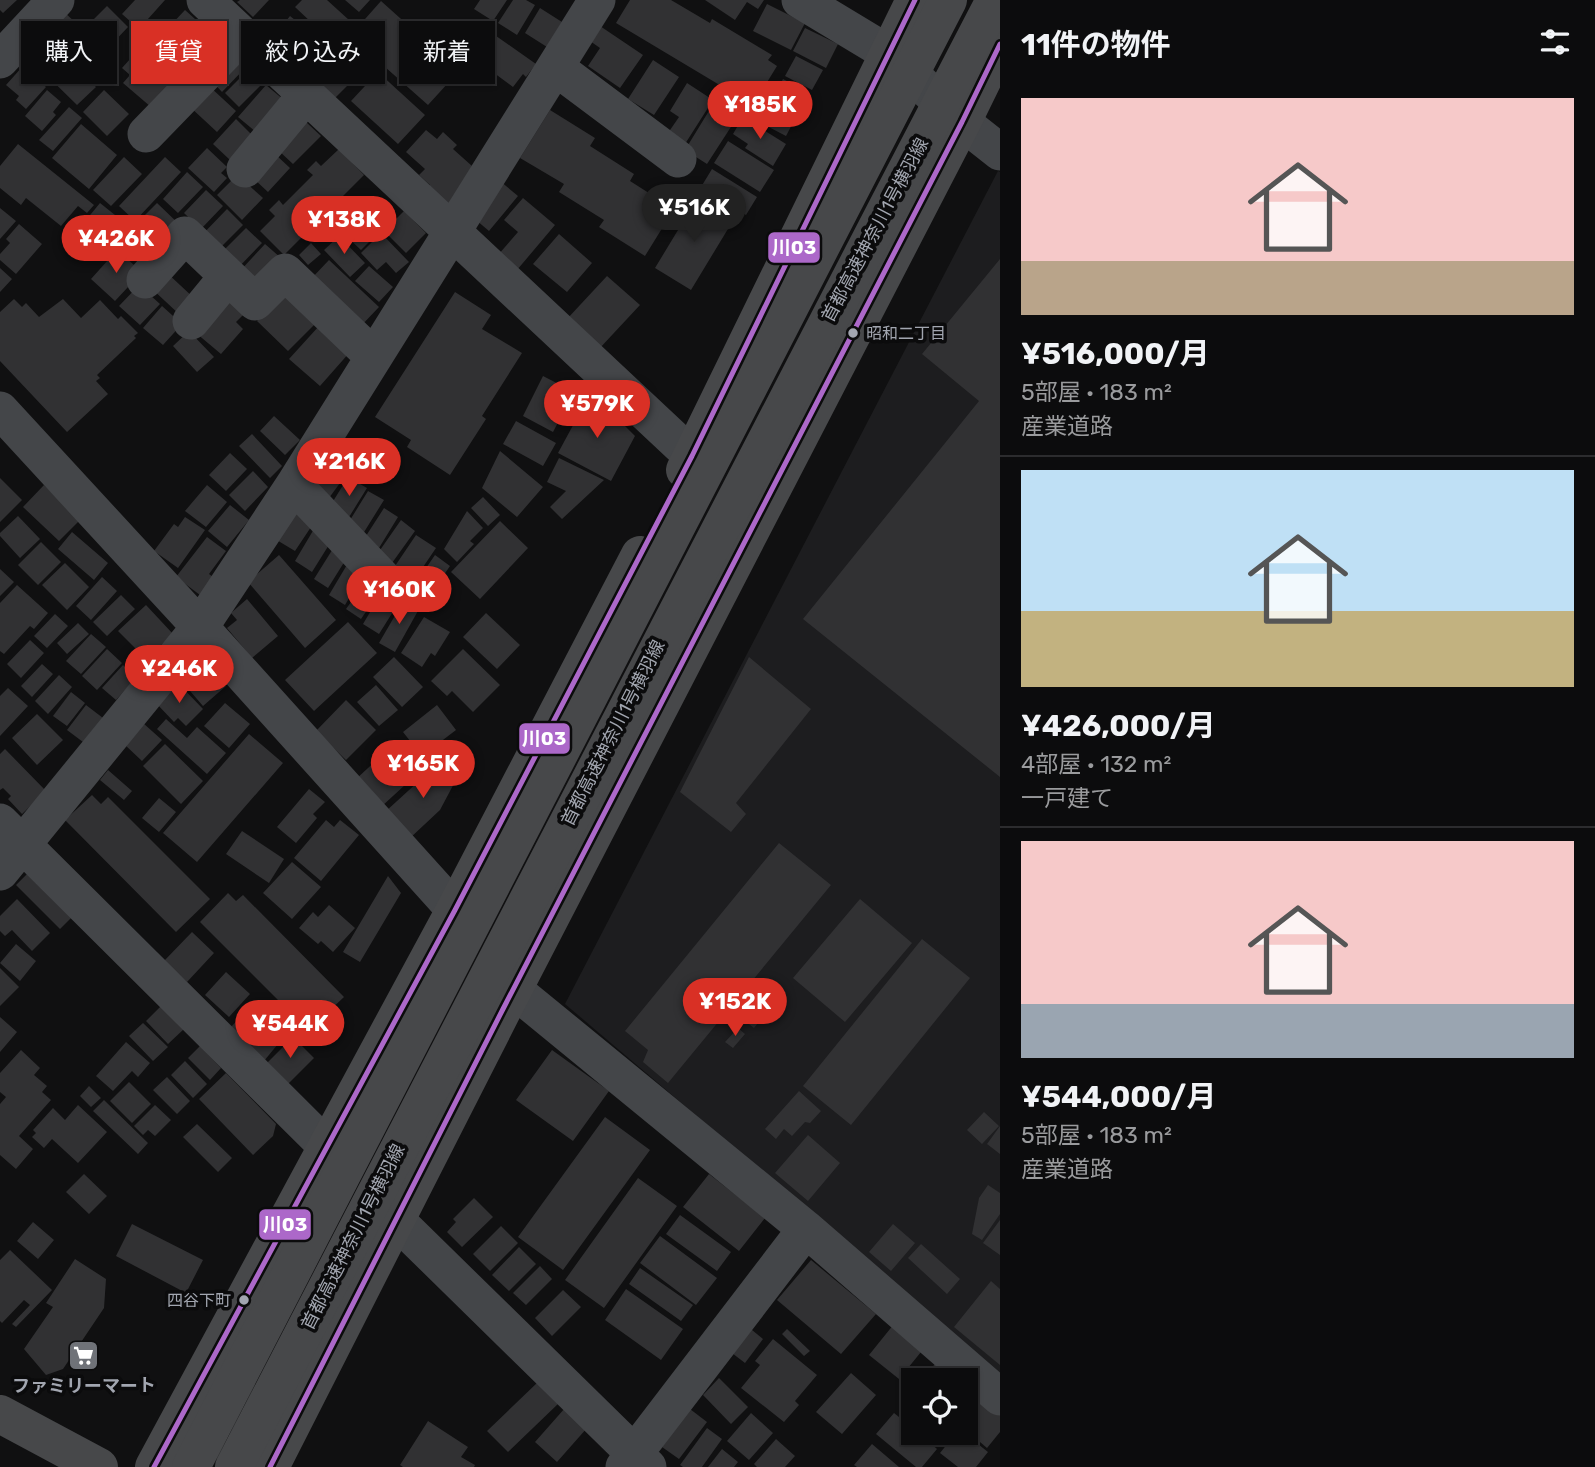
<!DOCTYPE html>
<html lang="ja">
<head>
<meta charset="utf-8">
<style>
	:root { --surface:#0c0c0d; --page:#1a1a1b; --text:#f1f3f6; --muted:#9a9b9d; --line:#2c2c2e; --accent:#d93025 }
	body { margin:0; font-family:Rubik,"Noto Sans JP",sans-serif; background:var(--page); color:var(--text); height:100vh; display:flex; flex-direction:column; font-size:26px; white-space:nowrap }
	* { box-sizing:border-box; margin:0 }
	p { font-size:23px; color:var(--muted) }
	.icon { flex:none; width:38px; height:38px; fill:none; stroke:currentColor; stroke-width:2; stroke-linecap:round; stroke-linejoin:round }
	.map { position:relative; flex:1; overflow:hidden }
	.panel { display:flex; flex-direction:column; background:var(--surface); width:595px }
	.panel>* { flex:none }
	.hud { position:absolute; left:21px; top:21px; width:665px; height:63px; display:flex; gap:14px }
	.buttons { position:absolute; left:901px; top:1368px; display:grid; gap:14px }
	.buttons a { display:grid; place-items:center; width:77px; height:77px; border-radius:0px; background:var(--surface); box-shadow:0 2px 5px #0004,0 0 0 2px var(--line); font-size:35px }
	.price { position:absolute; translate:-50% -60px; padding:0 16px; border-radius:24px; background:var(--accent); color:#fff; font-size:23px; line-height:46px; filter:drop-shadow(0 2px 4px #0008) }
	.price::after { content:''; position:absolute; left:50%; top:42px; width:21px; height:16px; margin-left:-10px; background:inherit; clip-path:polygon(0 0,100% 0,50% 100%) }
	.price.active { background:#222; color:#fff }
	ul { padding:0; list-style:none }
	li { display:grid; align-content:center; gap:14px; height:371px; padding:0 21px }
	li+li { border-top:2px solid var(--line) }
	li span { display:grid; place-items:center; height:217px; border-radius:0px; color:#555 }
	li>.icon { margin-inline-start:auto }
	span .icon { width:126px; height:126px; fill:#fffc; stroke-width:1 }
	li b { font-size:30px }
	h2 { display:flex; justify-content:space-between; align-items:center; height:84px; padding:0 21px; font-size:30px }
	.pill { padding:0 24px; border-radius:0px; background:var(--surface); box-shadow:0 2px 5px #0004,0 0 0 2px var(--line); font-size:24px; line-height:63px }
	.pill.active { background:var(--accent); color:#fff }
	main { display:flex; flex:1; min-height:0 }
	.map>svg:first-child { display:block }
</style>
</head>
<body>
<main>
<div class="map">
<svg width="1000" height="1467" viewBox="0 0 1000 1467">
	<rect width="100%" height="100%" fill="#101011"/>
	<path fill="#1d1d1f" d="M998,171L1000,172V1374L565,1004Z"/>
	<path fill="#313133" d="M0,0H17L3,13L0,10Z
		M135,0H165L139,29L122,14Z
		M240,0H269L253,17L237,2Z
		M302,0H327L349,20L330,40L295,7Z
		M345,0H370L359,12Z
		M480,0H507L493,21L474,9Z
		M513,0H526L535,5L517,35L498,23Z
		M630,0H671L710,23L712,19L772,55L768,60L777,66L753,105L616,23Z
		M705,0H764L758,9L747,2L735,20Z
		M381,1L459,71L428,105L350,36Z
		M767,4L805,23L791,50L753,31Z
		M107,6L128,27L110,46L88,25Z
		M540,8L562,22L547,47L525,33Z
		M185,10L215,37L184,71L154,43Z
		M63,11L117,61L98,81L44,31Z
		M290,16L325,44L307,65L273,37Z
		M600,26L643,55L620,88L588,66L600,48L590,41Z
		M805,28L838,44L826,68L793,51Z
		M489,31L536,64L526,77L523,74L513,87L471,56Z
		M42,34L96,87L77,105L24,53Z
		M343,38L376,71L361,86L354,79L333,100L307,74Z
		M139,49L175,79L151,107L123,83L130,75L122,68Z
		M235,53L247,66L222,92L210,79Z
		M796,56L823,70L812,90L785,76Z
		M653,60L679,77L654,115L628,99Z
		M23,66L46,87L26,109L16,100L19,96L6,85Z
		M251,67L265,81L239,107L225,93Z
		M378,72L425,115L398,144L351,101Z
		M783,79L810,93L798,115L772,101Z
		M687,83L713,100L685,144L668,133L679,117L670,111Z
		M266,85L284,100L256,132L238,117Z
		M209,86L236,111L217,132L189,106Z
		M47,90L61,102L53,112L56,115L42,131L25,116Z
		M104,90L129,114L107,136L83,112Z
		M715,101L738,116L707,164L685,150Z
		M771,104L796,117L786,136L761,123Z
		M69,107L82,118L53,151L39,140Z
		M550,110L595,138L590,146L634,174L630,181L674,209L645,256L599,227L604,220L559,192L564,184L520,158Z
		M743,117L786,144L773,166L745,148L748,144L733,134Z
		M236,119L253,136L230,160L213,144Z
		M306,122L321,136L293,164L278,150Z
		M81,124L117,155L89,189L52,158Z
		M426,130L437,139L443,132L457,145L453,149L472,166L446,210L425,190L430,185L419,175L425,169L406,152Z
		M728,141L774,170L760,192L714,163Z
		M18,144L94,205L87,213L78,206L61,226L26,198L21,205L0,188V166Z
		M207,148L227,167L221,173L227,178L214,192L188,168Z
		M339,149L364,175L284,255L260,231L275,216L269,210L279,200L283,205L313,175L307,170L316,161L321,166Z
		M275,154L290,168L268,192L253,178Z
		M124,157L142,174L111,206L93,190Z
		M165,157L181,172L135,221L119,206Z
		M712,169L757,197L746,215L701,187Z
		M187,172L203,187L178,213L163,199Z
		M232,180H243L263,198L242,220L217,195Z
		M500,181L518,196L489,231L476,220Z
		M206,190L223,206L201,229L184,213Z
		M698,197L734,219L691,290L655,268Z
		M523,198L555,225L517,270L498,255L518,232L504,220Z
		M379,202L394,217L361,250L345,235Z
		M100,203L125,223L111,240L86,220Z
		M157,203L180,225L163,243L139,221Z
		M0,208L16,221L0,239Z
		M227,209L243,225L215,253L199,238Z
		M404,211L426,233L406,253L384,231Z
		M19,224L42,244L16,274L0,260V254L10,243L6,239Z
		M246,228L262,243L236,270L220,254Z
		M381,233L409,262L396,273L386,262L377,270L361,253Z
		M559,234L592,263L567,292L533,264Z
		M339,236L365,263L350,277L324,250Z
		M311,243L321,254L308,265L299,255Z
		M265,244L281,258L253,286L239,272Z
		M117,250L142,272L115,301L91,279Z
		M1000,259V777L803,619L979,401L922,354Z
		M329,260L379,307L360,327L310,280Z
		M369,266L393,287L379,302L355,281Z
		M0,268L12,279L0,292Z
		M165,271L195,299L180,315L150,287Z
		M607,276L640,305L599,349L567,319Z
		M139,285L160,304L140,325L119,306Z
		M455,292L491,315L482,329L522,353L482,416L486,419L450,475L407,447L411,440L375,417Z
		M285,293L316,323L288,351L257,321Z
		M14,299L22,307L26,303L39,317L63,299L81,318L100,300L118,319L121,316L138,333L134,336L136,338L97,375L100,378L96,381L108,394L67,432L0,361V312Z
		M226,299L249,309L236,322L243,329L221,354L196,333Z
		M162,306L182,324L163,345L143,328Z
		M319,326L350,352L320,386L289,359Z
		M189,331L214,357L197,372L173,346Z
		M543,376L574,392L553,432L523,416Z
		M591,392L635,436L611,481L558,453Z
		M274,416L300,440L285,455L260,431Z
		M516,421L556,443L543,466L503,444Z
		M252,434L282,466L270,478L239,446Z
		M500,451L543,487L517,517L482,488Z
		M230,453L247,469L226,491L209,475Z
		M330,454L351,468L329,498L308,484Z
		M559,458L604,480L562,519L550,507L566,491L547,482Z
		M253,471L268,487L245,511L229,495Z
		M348,477L367,488L346,522L332,503Z
		M0,478L22,500L0,522Z
		M44,485L80,520L59,541L23,507Z
		M207,485L227,502L206,527L185,511Z
		M368,491L384,500L361,537L347,525Z
		M483,497L500,515L488,526L471,508Z
		M230,505L249,520L227,547L208,531Z
		M384,508L398,517L379,548L364,539Z
		M292,511L313,524L295,551L275,539Z
		M467,511L483,528L470,541L474,544L457,562L444,549Z
		M18,516L40,539L20,558L0,536V533Z
		M185,517L205,530L178,568L154,551L174,524L178,527Z
		M401,520L415,531L392,563L378,553Z
		M500,521L528,548L480,599L451,572Z
		M314,529L332,540L312,572L295,561Z
		M72,532L108,563L94,580L58,549Z
		M416,535L436,548L419,573L413,569L407,578L393,569Z
		M207,537L226,551L209,574L213,577L200,595L176,577Z
		M41,542L61,562L38,585L18,565Z
		M334,547L348,556L328,588L314,579Z
		M279,555L336,620L305,648L248,582Z
		M435,555L450,566L422,607L406,597Z
		M65,563L89,587L67,610L42,585Z
		M348,563L364,573L345,605L329,595Z
		M0,569L14,582L0,596Z
		M102,577L117,591L91,620L76,606Z
		M366,581L380,591L361,619L346,609Z
		M17,585L48,613L34,629L30,626L4,654L0,651V603Z
		M121,595L135,609L107,636L93,622Z
		M379,597L396,607L379,634L363,624Z
		M247,599L278,636L252,658L227,628L237,620L231,613Z
		M404,600L419,609L395,652L379,643Z
		M146,605L173,634L153,653L149,650L143,656L118,631Z
		M486,613L520,645L497,669L463,637Z
		M55,614L68,626L47,648L34,636Z
		M424,617L450,632L435,656L431,653L422,667L401,653Z
		M348,622L377,653L314,711L285,680Z
		M78,623L89,634L67,654L57,643Z
		M91,634L106,647L81,674L66,661Z
		M30,640L44,653L21,678L7,664Z
		M107,649L122,663L97,690L82,676Z
		M463,649L500,685L473,712L452,691L447,696L431,681Z
		M200,657L226,686L203,706L178,677Z
		M394,657L423,687L402,707L373,677Z
		M749,657L811,709L736,803L746,814L731,832L680,792Z
		M42,664L53,674L32,697L21,686Z
		M123,665L136,678L116,700L102,688Z
		M59,675L72,687L48,714L35,701Z
		M177,682L203,709L186,726L178,718L174,722L156,703Z
		M376,685L398,710L379,726L357,702Z
		M8,688L28,706L0,736V696Z
		M71,692L85,703L67,726L53,716Z
		M346,700L376,730L346,760L316,731Z
		M225,703L250,724L229,748L204,726Z
		M86,705L103,718L83,742L67,730Z
		M437,705L456,730L422,756L403,732Z
		M37,714L63,740L37,765L12,738Z
		M166,719L187,738L197,727L226,753L207,774L157,729Z
		M143,723L162,740L142,761L124,744Z
		M249,734L283,763L197,862L163,833Z
		M165,744L203,781L181,804L143,766Z
		M393,745L418,773L381,807L355,780Z
		M5,749L46,791L22,814L8,799L11,796L3,788L0,790V754Z
		M443,759L458,776L440,810L409,839L385,812Z
		M108,770L132,791L124,800L100,780Z
		M309,789L325,802L313,814L317,818L296,843L277,827Z
		M92,795L101,804L108,797L210,899L176,932L65,820Z
		M159,798L176,812L159,832L142,818Z
		M326,820L334,827L340,820L359,835L321,881L294,858Z
		M242,831L284,859L269,883L226,854Z
		M779,843L831,885L668,1083L643,1062L648,1050L625,1031Z
		M292,862L321,887L292,919L263,893Z
		M29,872L73,916L60,929L16,885Z
		M388,876L401,893L360,962L343,952Z
		M228,893L236,901L243,895L344,997L327,1013L319,1005L301,1023L200,922Z
		M17,899L50,933L32,951L12,930L5,936L0,931V916Z
		M860,899L912,943L845,1022L793,978Z
		M329,905L355,928L333,952L321,941L318,944L299,928L313,912L318,917Z
		M192,932L214,953L187,982L164,961Z
		M922,939L970,978L851,1125L803,1086Z
		M16,944L36,961L20,981L0,963Z
		M0,968L19,987L0,1006Z
		M226,972L250,994L229,1017L205,995Z
		M760,993L773,1004L754,1028L740,1017Z
		M256,1001L271,1015L245,1042L230,1028Z
		M161,1006L184,1029L168,1044L146,1021Z
		M0,1017L17,1032L0,1052Z
		M271,1020L287,1033L264,1061L248,1047Z
		M143,1023L168,1047L153,1061L129,1036Z
		M738,1028L745,1034L733,1048L725,1042Z
		M293,1037L314,1058L288,1084L267,1063Z
		M126,1042L150,1063L138,1077L132,1071L113,1091L96,1076Z
		M200,1046L221,1068L210,1080L188,1058Z
		M21,1050L40,1068L34,1075L47,1086L42,1092L51,1100L19,1136L33,1149L16,1169L0,1155V1104L6,1097L0,1092V1073Z
		M552,1050L609,1091L573,1141L516,1100Z
		M185,1061L207,1084L193,1098L171,1075Z
		M226,1073L276,1124L273,1136L253,1155L199,1099Z
		M167,1077L190,1101L177,1114L153,1090Z
		M129,1082L151,1104L132,1123L110,1101Z
		M89,1086L101,1098L91,1107L80,1096Z
		M799,1091L821,1111L810,1123L805,1122L792,1136L784,1129L776,1139L765,1129Z
		M104,1100L148,1143L138,1154L93,1111Z
		M78,1105L107,1132L78,1163L52,1139L44,1148L32,1137L36,1133L33,1130L53,1108L65,1120Z
		M155,1105L171,1120L155,1136L148,1130L143,1135L134,1126Z
		M984,1112L999,1126L982,1144L967,1130Z
		M605,1117L650,1150L563,1270L518,1237Z
		M197,1124L232,1158L218,1172L183,1137Z
		M1000,1126V1154L987,1144Z
		M808,1135L840,1163L808,1201L775,1173Z
		M84,1174L107,1196L89,1214L66,1192Z
		M709,1174L765,1218L739,1251L683,1207Z
		M638,1178L677,1206L604,1308L565,1280Z
		M988,1185L1000,1193V1214L982,1240L972,1234L979,1198Z
		M474,1198L493,1217L462,1247L447,1232L456,1222L453,1219Z
		M680,1215L731,1252L717,1271L666,1234Z
		M1000,1220V1255L983,1243Z
		M33,1222L54,1240L38,1259L17,1241Z
		M132,1224L203,1260L186,1293L116,1256Z
		M893,1224L915,1243L891,1271L869,1252Z
		M501,1226L518,1243L490,1271L473,1254Z
		M660,1236L717,1278L696,1305L640,1263Z
		M921,1244L960,1279L947,1294L908,1258Z
		M519,1247L536,1264L509,1291L492,1275Z
		M10,1250L52,1290L16,1327L12,1324L30,1305L24,1300L2,1323L0,1321V1260Z
		M75,1259L106,1279L104,1308L63,1369L46,1375L24,1349L53,1307L46,1303Z
		M811,1260L876,1314L841,1354L777,1300Z
		M540,1266L552,1279L526,1305L513,1293Z
		M640,1268L693,1305L681,1321L629,1284Z
		M991,1281L1000,1289V1365L954,1327Z
		M626,1289L683,1329L661,1360L605,1320Z
		M563,1290L581,1307L552,1336L535,1318Z
		M894,1324L921,1352L899,1379L869,1355Z
		M746,1325L763,1339L745,1363L728,1350Z
		M787,1329L810,1351L804,1356L782,1334Z
		M773,1339L817,1375L795,1401L799,1405L784,1422L741,1388L760,1365L755,1361Z
		M935,1364L953,1381H920Z
		M851,1373L876,1395L842,1434L816,1412Z
		M719,1378L748,1407L731,1424L703,1395Z
		M538,1382L559,1403L508,1452L487,1431Z
		M914,1399V1425L901,1414Z
		M983,1401L1000,1415V1432L987,1448L966,1430V1421Z
		M565,1408L587,1428L557,1462L535,1442Z
		M690,1409L707,1422L679,1459L662,1447Z
		M751,1413L773,1433L749,1460L727,1441Z
		M894,1413L914,1429V1433H919L937,1449L922,1467H916L876,1434Z
		M428,1421L468,1447L461,1457L475,1465L474,1467H403L400,1465Z
		M707,1428L722,1439L702,1467H683L680,1465Z
		M923,1433H950L938,1447Z
		M956,1433H964L988,1452L976,1467H958L940,1453Z
		M776,1439L795,1456L785,1467H757L754,1464Z
		M872,1444L899,1467H857L854,1465Z
		M722,1449L738,1462L734,1467H708Z"/>
	<g fill="none" stroke-linecap="round" stroke-linejoin="round">
		<path stroke="#444649" stroke-width="37" d="M205,0L692,456
			M800,0L888,53L962,122L1000,152
			M0,60L56,0
			M555,67L678,159
			M146,134L242,35
			M245,169L306,95
			M145,280L185,235L255,302L285,272L374,357
			M191,321L228,276
			M0,410L200,627L455,910
			M294,485L396,592
			M0,822L326,1146
			M0,872L200,627L294,485L597,0
			M513,989L806,1229L1000,1397
			M396,1220L648,1467
			M624,1467L806,1229"/>
		<path stroke="#47484a" stroke-width="38" d="M685,470L915,0
			M154,1467L455,910L640,555
			M270,1467L503,1009L962,122L1000,44"/>
		<path stroke="#47484a" stroke-width="38" d="M0,1414L99,1467"/>
		<path stroke="#47484a" stroke-width="38" d="M191,1467L948,0
			M234,1467L995,0"/>
		<defs>
			<path id="bus-1" d="M154,1467L455,910L692,456L915,0
				M270,1467L503,1009L962,122L1000,44"/>
		</defs>
		<use href="#bus-1" stroke="#0b0b0c" stroke-width="10"/>
		<use href="#bus-1" stroke="#ac68c9" stroke-width="5"/>
	</g>
	<defs>
		<symbol id="supermarket-square" viewBox="-11 -11 22 22"><rect x="-9" y="-9" width="18" height="18" rx="4" fill="#6f7278" stroke="#0b0b0c"/><path d="M-6-5.5h2.5l.6 2H6L4.5 2H-2.5L-4.4-4H-6ZM-1.5 3.2a1.3 1.3 0 1 0 .1 0ZM3 3.2a1.3 1.3 0 1 0 .1 0Z" fill="#fff"/></symbol>
	</defs>
	<g fill-rule="evenodd">
		<use href="#supermarket-square" x="66" y="1338" width="35" height="35"/>
	</g>
	<g fill="#a2a6b0" stroke="#0b0b0c" stroke-width="2.5">
		<circle cx="853" cy="333" r="6"/>
		<circle cx="244" cy="1300" r="6"/>
	</g>
	<g text-anchor="middle" stroke-width="7" stroke-linejoin="round" paint-order="stroke">
		<g font-size="16" fill="#a2a6b0" stroke="#0b0b0c" text-anchor="start">
			<text x="866" y="339">昭和二丁目</text>
			<text x="231" y="1306" text-anchor="end">四谷下町</text>
		</g>
		<g font-size="18" fill="#a2a6b0" stroke="#0b0b0c">
			<text transform="translate(875 230) rotate(-62)" y="6">首都高速神奈川1号横羽線</text>
			<text transform="translate(613 733) rotate(-63)" y="6">首都高速神奈川1号横羽線</text>
			<text transform="translate(353 1237) rotate(-63)" y="6">首都高速神奈川1号横羽線</text>
		</g>
		<g font-size="18" font-weight="bold" fill="#a2a6b0" stroke="#0b0b0c">
			<text x="84" y="1392">ファミリーマート</text>
		</g>
	</g>
	<g stroke="#0b0b0c" stroke-width="2.5">
		<rect x="767" y="231" width="54" height="33" rx="7" fill="#ac68c9"/>
		<rect x="518" y="722" width="53" height="33" rx="7" fill="#ac68c9"/>
		<rect x="258" y="1208" width="54" height="33" rx="7" fill="#ac68c9"/>
	</g>
	<g font-size="19" text-anchor="middle" font-weight="bold" fill="#fff">
		<text x="794" y="254">川03</text>
		<text x="544" y="745">川03</text>
		<text x="285" y="1231">川03</text>
	</g>
</svg>
<div class="buttons">
<a><svg class="icon" aria-label="locate" viewBox="0 0 24 24"><circle cx="12" cy="12" r="6"/><path d="M12 2v4M12 18v4M2 12h4M18 12h4"/></svg></a>
</div>
<b class="price" style="left:760px;top:141px">¥185K</b>
<b class="price active" style="left:694px;top:244px">¥516K</b>
<b class="price" style="left:344px;top:256px">¥138K</b>
<b class="price" style="left:116px;top:275px">¥426K</b>
<b class="price" style="left:597px;top:440px">¥579K</b>
<b class="price" style="left:349px;top:498px">¥216K</b>
<b class="price" style="left:399px;top:626px">¥160K</b>
<b class="price" style="left:179px;top:705px">¥246K</b>
<b class="price" style="left:423px;top:800px">¥165K</b>
<b class="price" style="left:735px;top:1038px">¥152K</b>
<b class="price" style="left:290px;top:1060px">¥544K</b>
<div class="hud">
<a class="pill">購入</a>
<a class="pill active">賃貸</a>
<a class="pill">絞り込み</a>
<a class="pill">新着</a>
</div>
</div>
<section class="panel">
<h2>11件の物件<svg class="icon" aria-label="filters" viewBox="0 0 24 24"><path d="M4 7h16M4 17h16"/><circle cx="9" cy="7" r="2"/><circle cx="15" cy="17" r="2"/></svg></h2>
<ul>
<li><span style="background:linear-gradient(#f6c9c9 75%,#b9a48a 0)"><svg class="icon" aria-label="home" viewBox="0 0 24 24"><path d="M3 11l9-7 9 7M6 9v11h12V9"/></svg></span><div><b>¥516,000/月</b><p>5部屋 · 183 m²</p><p>産業道路</p></div></li>
<li><span style="background:linear-gradient(#bfe0f5 65%,#c2b280 0)"><svg class="icon" aria-label="home" viewBox="0 0 24 24"><path d="M3 11l9-7 9 7M6 9v11h12V9"/></svg></span><div><b>¥426,000/月</b><p>4部屋 · 132 m²</p><p>一戸建て</p></div></li>
<li><span style="background:linear-gradient(#f6c9c9 75%,#9aa5b1 0)"><svg class="icon" aria-label="home" viewBox="0 0 24 24"><path d="M3 11l9-7 9 7M6 9v11h12V9"/></svg></span><div><b>¥544,000/月</b><p>5部屋 · 183 m²</p><p>産業道路</p></div></li>
</ul>
</section>
</main>
</body>
</html>
